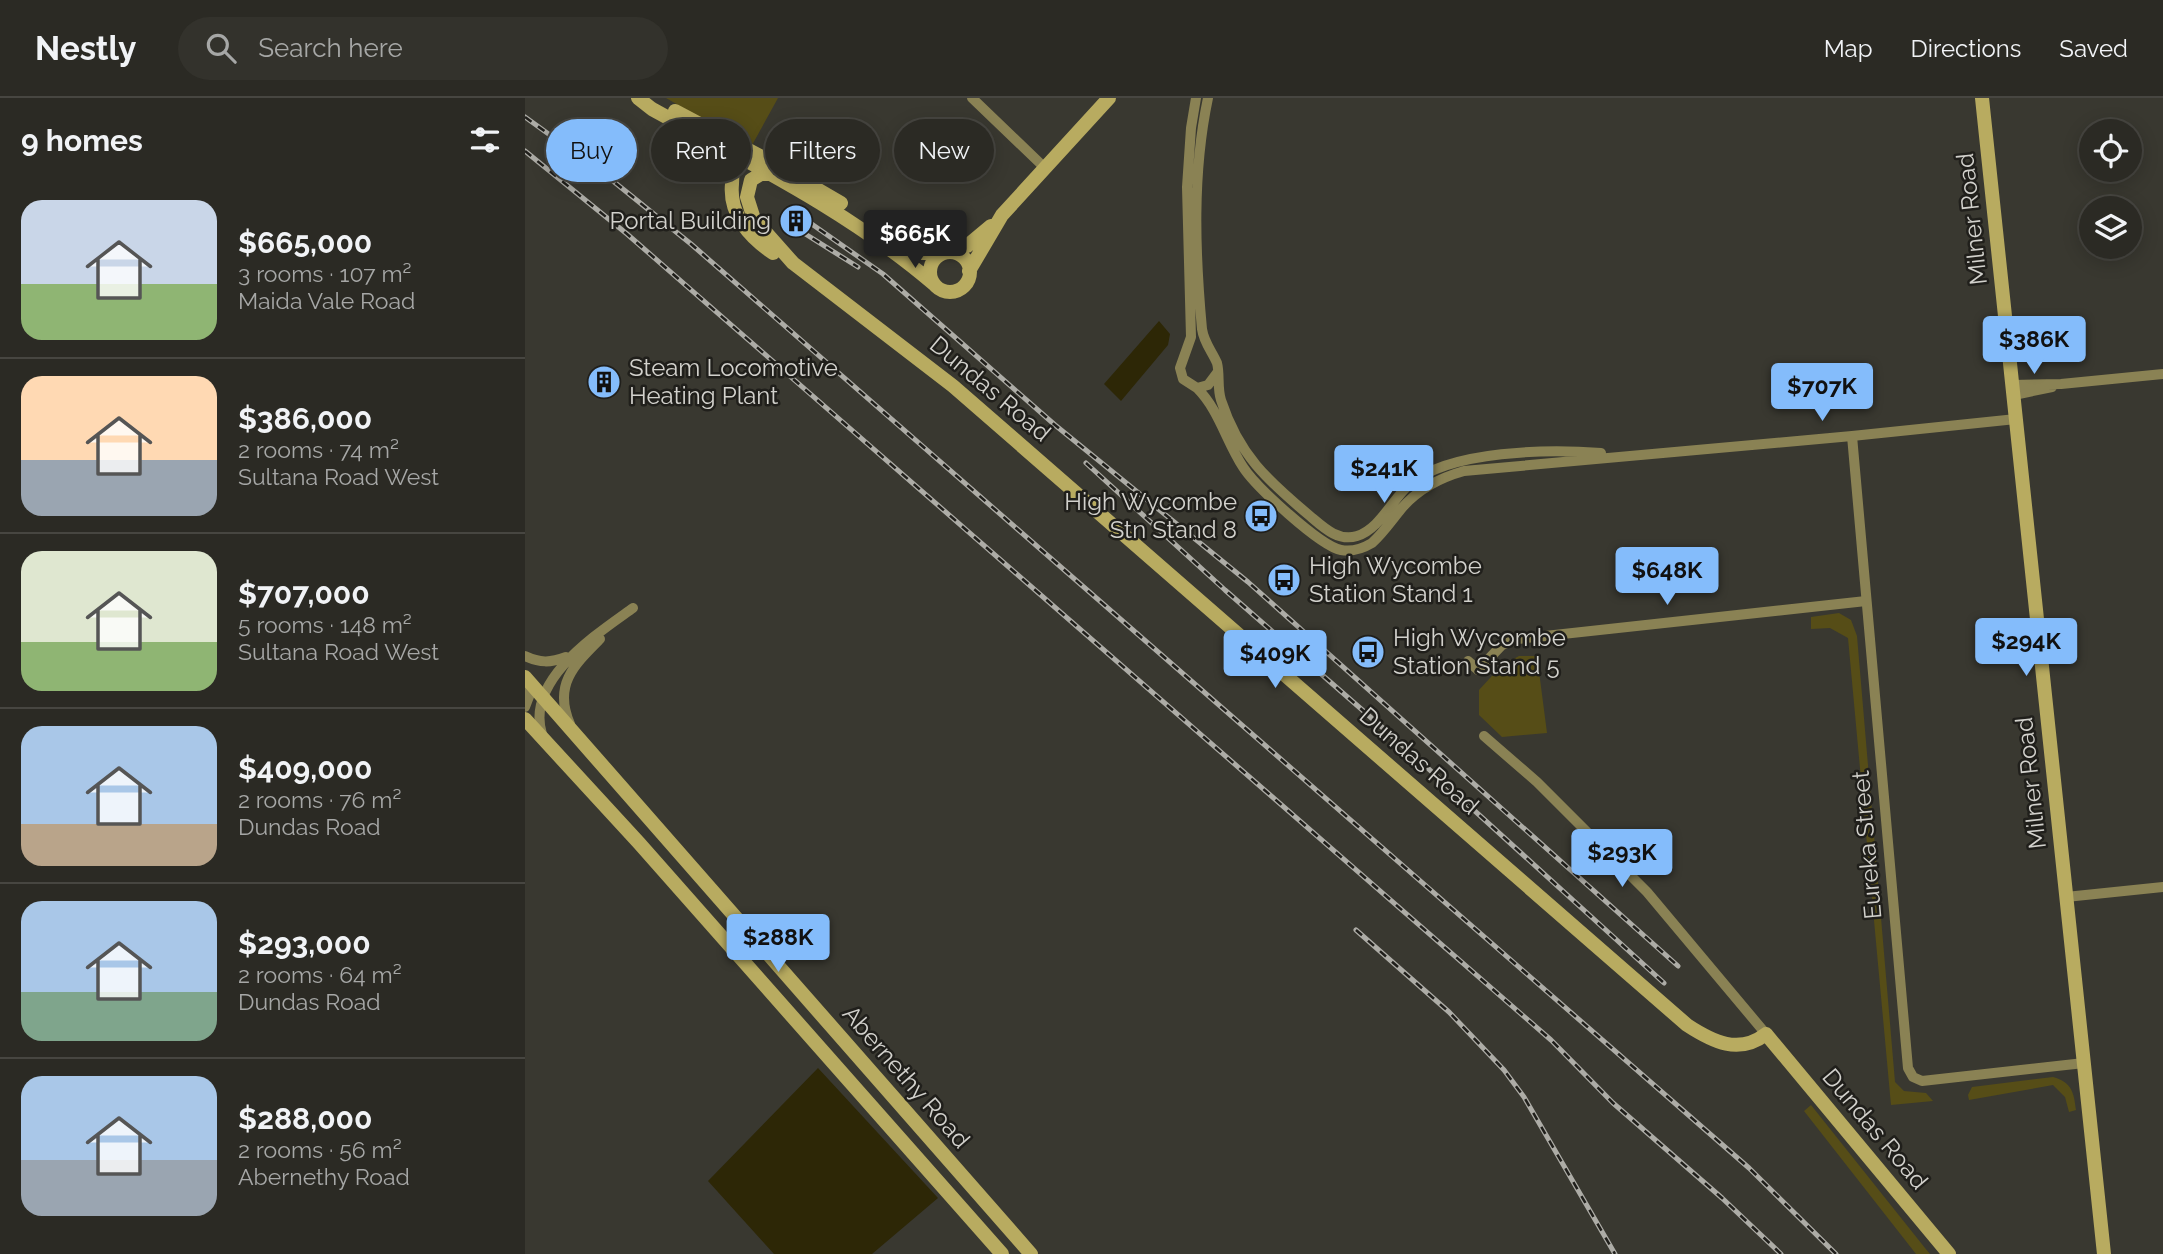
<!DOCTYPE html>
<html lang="en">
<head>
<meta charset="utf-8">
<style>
	:root { --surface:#2b2a24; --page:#33322c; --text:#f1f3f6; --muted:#a6a7a6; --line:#474641; --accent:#84bcfb }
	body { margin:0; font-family:Raleway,sans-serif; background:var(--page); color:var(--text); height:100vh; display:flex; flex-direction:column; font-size:26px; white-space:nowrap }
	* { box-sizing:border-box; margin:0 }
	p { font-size:23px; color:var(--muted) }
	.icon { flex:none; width:38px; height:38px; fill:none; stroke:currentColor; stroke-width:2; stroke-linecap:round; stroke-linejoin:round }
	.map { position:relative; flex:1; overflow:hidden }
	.sheet { display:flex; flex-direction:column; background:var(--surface); width:525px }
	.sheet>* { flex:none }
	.banner { position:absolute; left:21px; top:21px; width:665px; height:63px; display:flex; gap:14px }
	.tools { position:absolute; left:1554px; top:21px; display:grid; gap:14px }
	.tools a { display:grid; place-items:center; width:63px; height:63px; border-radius:50%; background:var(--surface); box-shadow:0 4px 18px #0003,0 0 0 2px var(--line); font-size:35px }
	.price { position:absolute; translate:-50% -60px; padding:0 16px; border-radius:7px; background:var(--accent); color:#111; font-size:23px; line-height:46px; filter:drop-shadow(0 2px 4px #0008) }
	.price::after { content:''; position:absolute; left:50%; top:42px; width:21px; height:16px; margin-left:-10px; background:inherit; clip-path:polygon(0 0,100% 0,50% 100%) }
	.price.active { background:#222; color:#fff }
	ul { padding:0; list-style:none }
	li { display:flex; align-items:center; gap:21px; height:175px; padding:0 21px }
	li+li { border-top:2px solid var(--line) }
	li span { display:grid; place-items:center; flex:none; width:196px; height:140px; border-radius:21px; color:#555 }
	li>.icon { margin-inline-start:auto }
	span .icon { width:84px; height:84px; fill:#fffc; stroke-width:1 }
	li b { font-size:30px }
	h2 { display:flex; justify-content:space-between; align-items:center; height:84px; padding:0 21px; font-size:30px }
	.tag { padding:0 24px; border-radius:32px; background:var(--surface); box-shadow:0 4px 18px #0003,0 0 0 2px var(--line); font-size:24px; line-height:63px }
	.tag.active { background:var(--accent); color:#111 }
	header { display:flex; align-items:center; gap:42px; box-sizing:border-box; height:98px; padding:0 35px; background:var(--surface); border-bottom:2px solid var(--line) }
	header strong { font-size:33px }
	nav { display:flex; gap:38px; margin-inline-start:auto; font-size:24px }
	.search { width:490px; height:63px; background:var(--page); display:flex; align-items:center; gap:18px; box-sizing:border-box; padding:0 24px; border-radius:38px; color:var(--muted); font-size:26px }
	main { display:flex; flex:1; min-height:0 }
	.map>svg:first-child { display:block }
</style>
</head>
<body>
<header>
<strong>Nestly</strong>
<div class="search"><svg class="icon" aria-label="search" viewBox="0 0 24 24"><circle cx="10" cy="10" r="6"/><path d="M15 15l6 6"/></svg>Search here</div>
<nav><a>Map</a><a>Directions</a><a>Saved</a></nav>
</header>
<main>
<section class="sheet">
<h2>9 homes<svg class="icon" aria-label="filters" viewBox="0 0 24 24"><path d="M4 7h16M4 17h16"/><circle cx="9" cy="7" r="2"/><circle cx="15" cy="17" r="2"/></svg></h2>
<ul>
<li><span style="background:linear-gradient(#c9d6e8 60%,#8fb573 0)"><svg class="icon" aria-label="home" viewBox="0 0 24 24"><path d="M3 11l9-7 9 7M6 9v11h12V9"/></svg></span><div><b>$665,000</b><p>3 rooms · 107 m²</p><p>Maida Vale Road</p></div></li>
<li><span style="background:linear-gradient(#ffd9b3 60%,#9aa5b1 0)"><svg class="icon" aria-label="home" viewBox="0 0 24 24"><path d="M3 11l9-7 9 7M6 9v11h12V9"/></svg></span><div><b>$386,000</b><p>2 rooms · 74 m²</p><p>Sultana Road West</p></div></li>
<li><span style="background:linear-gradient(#dfe7d0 65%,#8fb573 0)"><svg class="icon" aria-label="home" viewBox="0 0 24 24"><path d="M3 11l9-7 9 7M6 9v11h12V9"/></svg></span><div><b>$707,000</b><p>5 rooms · 148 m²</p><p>Sultana Road West</p></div></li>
<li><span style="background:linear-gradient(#a9c7e8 70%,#b9a48a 0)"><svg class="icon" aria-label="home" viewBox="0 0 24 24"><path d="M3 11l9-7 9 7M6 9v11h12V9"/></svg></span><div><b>$409,000</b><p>2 rooms · 76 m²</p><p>Dundas Road</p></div></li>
<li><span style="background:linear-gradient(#a9c7e8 65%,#7fa58c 0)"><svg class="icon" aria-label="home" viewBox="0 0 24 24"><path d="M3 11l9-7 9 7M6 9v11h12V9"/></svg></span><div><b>$293,000</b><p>2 rooms · 64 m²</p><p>Dundas Road</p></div></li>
<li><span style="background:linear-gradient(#a9c7e8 60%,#9aa5b1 0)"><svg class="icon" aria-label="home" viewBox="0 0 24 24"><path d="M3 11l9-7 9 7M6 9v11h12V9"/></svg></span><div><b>$288,000</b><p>2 rooms · 56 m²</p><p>Abernethy Road</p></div></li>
</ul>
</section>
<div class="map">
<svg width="1638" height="1156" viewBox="0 0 1638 1156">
	<rect width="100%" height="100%" fill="#393830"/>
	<path fill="#564d17" d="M141,0H253L226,49Z
		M1314,515L1326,522L1332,538L1370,984L1379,993L1401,995L1408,1003L1366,1007L1323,540L1305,530L1286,531V519Z
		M994,558H1012L1022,635L977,639L954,617V592L976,568Z
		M1528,979C1547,984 1549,995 1551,1012L1544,1014L1540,999L1528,987L1444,1002L1443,997L1447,989Z
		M1286,1007L1400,1150L1405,1156H1391L1279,1013Z"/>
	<path fill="#2d2706" d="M634,223L645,236L643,247L596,303L579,286Z
		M293,970L413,1100L347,1156H249L183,1083Z"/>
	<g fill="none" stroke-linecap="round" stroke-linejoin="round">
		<path stroke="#8a8254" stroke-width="10" d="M447,0L520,70
			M671,0L666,30L662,89L666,239L655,270L658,281L672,290L683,287L692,275
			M683,0C667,76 670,155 677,231C679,245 687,253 692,265C695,276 692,290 696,302C714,357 742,382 785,418C798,429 813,444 832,438C855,431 867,401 885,386C926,352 1024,351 1076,355
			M1488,287L1536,286L1638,276
			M672,290C694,312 701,343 718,369C730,388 795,448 816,452C827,454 837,451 847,445C858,435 867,422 876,411C893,391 914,380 939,373L1327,338L1491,321
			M1489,297L1527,289
			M1327,338L1383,970L1388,979L1397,983L1559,965
			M0,558C15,565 25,565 41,559
			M943,563L953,572L977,547L993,541L1341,503
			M0,609L5,596L2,583
			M45,626C28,587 49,567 75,541
			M17,636C0,582 72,536 108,510
			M959,638L1012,684L1122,794L1241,936
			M1541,799L1638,789"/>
		<path stroke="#b8ab60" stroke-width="14" d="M113,0L127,11C225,65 325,114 410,187
			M1457,0L1579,1156
			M150,13L237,59L316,105
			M221,55L213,58C208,67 207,75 207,86C204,116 224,139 248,155
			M246,76H236L226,82L222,99L229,121L268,165L428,288L1162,927C1188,944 1214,957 1241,936L1424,1156
			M361,137L394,155H418
			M425,154L442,148L466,128
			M405 174a20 20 0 1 1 40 0a20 20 0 1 1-40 0Z
			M444,173L477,117L584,0
			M0,579L506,1156
			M0,621L114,745L477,1156"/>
		<defs>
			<path id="rail" d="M0,19L83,79L166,146L1224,1070L1311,1156
				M0,53L102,136L1026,942L1088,1005L1197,1100L1256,1156
				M281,122L358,176L530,327L723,484L1153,868
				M274,132L333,169
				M561,365L700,492L874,644L1139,885
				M831,832L924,914L979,972L999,999L1090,1156"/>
		</defs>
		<use href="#rail" stroke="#adaca6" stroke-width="5"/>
		<use href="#rail" stroke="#201f1b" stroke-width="2.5" stroke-dasharray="8" stroke-linecap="butt"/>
	</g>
	<defs>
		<symbol id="building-disc" viewBox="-11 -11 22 22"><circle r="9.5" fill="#84bcfb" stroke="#201f1b"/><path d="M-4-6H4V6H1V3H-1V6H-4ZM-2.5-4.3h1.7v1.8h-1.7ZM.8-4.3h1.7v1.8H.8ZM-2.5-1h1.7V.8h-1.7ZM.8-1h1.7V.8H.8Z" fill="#111"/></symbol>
		<symbol id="bus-disc" viewBox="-11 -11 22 22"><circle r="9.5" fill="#84bcfb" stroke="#201f1b"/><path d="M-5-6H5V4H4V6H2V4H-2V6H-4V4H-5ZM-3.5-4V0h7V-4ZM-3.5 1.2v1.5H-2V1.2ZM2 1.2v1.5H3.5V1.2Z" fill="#111"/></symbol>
	</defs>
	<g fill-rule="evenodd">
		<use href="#building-disc" x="252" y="104" width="38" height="38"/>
		<use href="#building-disc" x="60" y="265" width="38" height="38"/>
		<use href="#bus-disc" x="717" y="399" width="38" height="38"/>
		<use href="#bus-disc" x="740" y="463" width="38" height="38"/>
		<use href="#bus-disc" x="824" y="535" width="38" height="38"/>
	</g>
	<g text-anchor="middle" stroke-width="5" stroke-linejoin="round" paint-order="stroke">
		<g font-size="24" fill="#d2d1cc" stroke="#201f1b">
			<text transform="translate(1447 121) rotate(-96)" y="8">Milner Road</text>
			<text transform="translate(465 291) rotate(40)" y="8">Dundas Road</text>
			<text transform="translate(894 663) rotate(41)" y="8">Dundas Road</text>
			<text transform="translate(1506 685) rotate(-96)" y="8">Milner Road</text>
			<text transform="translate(1342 747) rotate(-95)" y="8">Eureka Street</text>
			<text transform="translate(381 979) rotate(49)" y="8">Abernethy Road</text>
			<text transform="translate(1350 1031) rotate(50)" y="8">Dundas Road</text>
		</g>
		<g font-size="24" fill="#d2d1cc" stroke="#201f1b" text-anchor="start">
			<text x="246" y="131" text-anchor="end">Portal Building</text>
			<text x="104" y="278">Steam Locomotive<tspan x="104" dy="28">Heating Plant</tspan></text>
			<text x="712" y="412" text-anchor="end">High Wycombe<tspan x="712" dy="28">Stn Stand 8</tspan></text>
			<text x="784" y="476">High Wycombe<tspan x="784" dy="28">Station Stand 1</tspan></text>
			<text x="868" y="548">High Wycombe<tspan x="868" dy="28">Station Stand 5</tspan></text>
		</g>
	</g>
</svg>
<div class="tools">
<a><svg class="icon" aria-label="locate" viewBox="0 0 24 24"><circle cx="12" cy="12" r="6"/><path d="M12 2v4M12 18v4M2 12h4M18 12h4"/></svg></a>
<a><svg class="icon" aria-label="layers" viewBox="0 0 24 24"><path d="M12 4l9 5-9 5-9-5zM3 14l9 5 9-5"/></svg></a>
</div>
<b class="price active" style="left:390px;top:172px">$665K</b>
<b class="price" style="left:1509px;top:278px">$386K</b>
<b class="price" style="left:1297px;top:325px">$707K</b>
<b class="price" style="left:859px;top:407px">$241K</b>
<b class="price" style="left:1142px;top:509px">$648K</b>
<b class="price" style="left:1501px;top:580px">$294K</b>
<b class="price" style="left:750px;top:592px">$409K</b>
<b class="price" style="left:1097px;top:791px">$293K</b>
<b class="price" style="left:253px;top:876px">$288K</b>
<div class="banner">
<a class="tag active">Buy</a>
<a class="tag">Rent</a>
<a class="tag">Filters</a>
<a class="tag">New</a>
</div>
</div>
</main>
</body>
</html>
